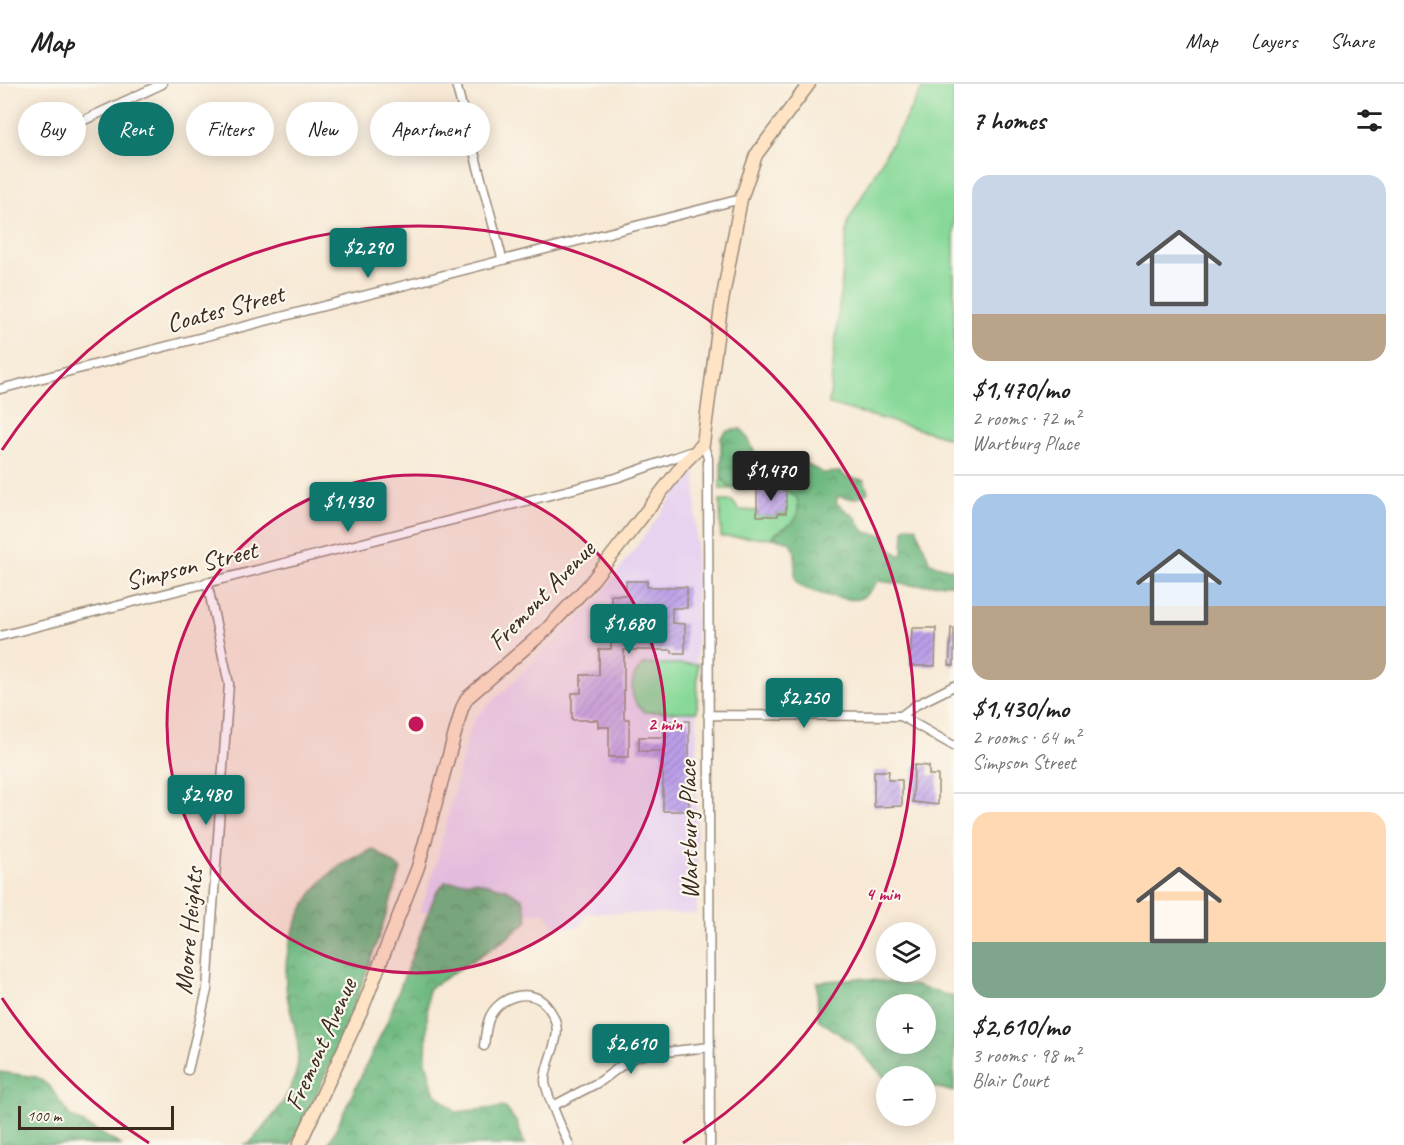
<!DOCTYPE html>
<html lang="en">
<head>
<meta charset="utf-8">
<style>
	:root { --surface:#fff; --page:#f2f2f2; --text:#222; --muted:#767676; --line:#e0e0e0; --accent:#0f766e }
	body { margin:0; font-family:Caveat,sans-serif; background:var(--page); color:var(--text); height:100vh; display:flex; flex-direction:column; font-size:22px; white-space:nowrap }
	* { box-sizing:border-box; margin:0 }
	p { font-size:20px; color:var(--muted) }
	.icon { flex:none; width:33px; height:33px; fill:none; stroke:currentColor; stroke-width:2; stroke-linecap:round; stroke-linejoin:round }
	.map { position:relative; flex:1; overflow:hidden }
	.panel { display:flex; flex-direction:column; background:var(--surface); width:450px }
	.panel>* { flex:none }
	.hud { position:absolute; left:18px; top:18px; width:570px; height:54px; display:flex; gap:12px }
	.controls { position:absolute; left:876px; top:838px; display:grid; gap:12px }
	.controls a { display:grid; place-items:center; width:60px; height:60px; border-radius:50%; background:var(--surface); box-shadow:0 3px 15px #0003; font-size:30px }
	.scale { position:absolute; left:18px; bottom:15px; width:156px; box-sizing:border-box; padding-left:6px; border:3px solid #3b2a1e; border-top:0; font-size:16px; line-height:21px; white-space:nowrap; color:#3b2a1e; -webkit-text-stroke:4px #fbf7ec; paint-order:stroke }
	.price { position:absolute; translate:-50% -51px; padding:0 14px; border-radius:6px; background:var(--accent); color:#fff; font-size:20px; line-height:39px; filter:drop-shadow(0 2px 3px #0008) }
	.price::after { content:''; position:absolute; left:50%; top:36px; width:18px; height:14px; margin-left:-9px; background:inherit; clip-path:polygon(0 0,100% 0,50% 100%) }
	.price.active { background:#222; color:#fff }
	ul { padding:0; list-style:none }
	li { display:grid; align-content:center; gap:12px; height:318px; padding:0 18px }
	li+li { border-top:2px solid var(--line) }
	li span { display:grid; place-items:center; height:186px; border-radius:18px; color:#555 }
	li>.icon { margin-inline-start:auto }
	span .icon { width:108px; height:108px; fill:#fffc; stroke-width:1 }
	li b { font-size:26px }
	h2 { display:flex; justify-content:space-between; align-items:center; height:72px; padding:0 18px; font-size:26px }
	.tag { padding:0 21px; border-radius:27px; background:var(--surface); box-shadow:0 3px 15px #0003; font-size:21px; line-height:54px }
	.tag.active { background:var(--accent); color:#fff }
	header { display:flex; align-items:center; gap:36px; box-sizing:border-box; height:84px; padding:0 30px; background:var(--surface); border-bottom:2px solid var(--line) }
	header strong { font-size:28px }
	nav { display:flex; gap:33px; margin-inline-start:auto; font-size:21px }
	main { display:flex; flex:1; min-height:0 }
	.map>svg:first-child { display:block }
</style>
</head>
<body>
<header>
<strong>Map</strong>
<nav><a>Map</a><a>Layers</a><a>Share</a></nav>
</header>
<main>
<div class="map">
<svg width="954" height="1061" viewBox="0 0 954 1061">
	<defs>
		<pattern id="forest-crowns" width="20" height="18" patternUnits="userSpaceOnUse" patternTransform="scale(1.5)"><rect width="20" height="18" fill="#6eb981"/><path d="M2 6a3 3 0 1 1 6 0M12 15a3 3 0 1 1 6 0" fill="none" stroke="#5c9769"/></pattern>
		<pattern id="building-hatch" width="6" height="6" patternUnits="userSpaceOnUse" patternTransform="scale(1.5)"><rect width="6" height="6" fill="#bc9fea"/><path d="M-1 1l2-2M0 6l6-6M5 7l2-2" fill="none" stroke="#9a82bd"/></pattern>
	</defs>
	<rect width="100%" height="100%" fill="#fbf7ec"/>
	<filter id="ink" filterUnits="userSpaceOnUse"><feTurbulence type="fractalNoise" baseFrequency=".0167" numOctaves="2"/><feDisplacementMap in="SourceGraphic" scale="12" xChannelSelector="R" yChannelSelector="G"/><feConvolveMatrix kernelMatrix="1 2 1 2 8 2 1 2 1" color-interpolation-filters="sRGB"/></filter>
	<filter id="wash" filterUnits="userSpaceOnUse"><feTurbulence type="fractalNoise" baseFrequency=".008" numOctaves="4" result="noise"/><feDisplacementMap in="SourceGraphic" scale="24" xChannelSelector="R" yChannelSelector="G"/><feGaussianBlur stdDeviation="1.35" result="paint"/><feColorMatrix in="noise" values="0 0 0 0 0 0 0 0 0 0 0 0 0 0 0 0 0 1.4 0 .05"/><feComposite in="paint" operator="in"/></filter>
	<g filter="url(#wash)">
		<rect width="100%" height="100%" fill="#f7e9d5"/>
		<path fill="#e7d2ef" d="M696,387L697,830L587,829L579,843H555L546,829L420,828L437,776L468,651L475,634L594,520L681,402Z"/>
		<path fill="#88d999" stroke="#62825c" stroke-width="1.5" d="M925,0H954V355L829,320L848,137Z
			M720,396H812V454L721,453L720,417H732L739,426L757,427V432H778V429H786L771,405H720Z
			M645,580H698L697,628H645C628,618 628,591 645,580Z"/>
		<path fill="url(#forest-crowns)" stroke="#547250" stroke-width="1.5" fill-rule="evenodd" d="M741,345C751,355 751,366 760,377L803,378L823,389L841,388L846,393L864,396L868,408C859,416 849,416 838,412L836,419L856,434L861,444L868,449L885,451L889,463L900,472L903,469L904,445L908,442L916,443L930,479L954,486V500L911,501L878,497C872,504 867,513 858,515C849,517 802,508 797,498C791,487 801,468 789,458C785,455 777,455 771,454C788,437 802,444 797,414L783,404L729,403L721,393V353L727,347Z
			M373,765L401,785C371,879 338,973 291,1061H244L249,1060C267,1039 287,1019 295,992C304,963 292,938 287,911C280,865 300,812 337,784C347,776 362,771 373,765Z
			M475,797L506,805L523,815L528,837L506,855L428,905L426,977L434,1008L456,1028L505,1023L517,1039L525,1061H328L387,938L435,811L445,798Z
			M859,894L916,902L954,913V1008L926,1001V993L885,994L851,958L818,935L817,898ZM886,921H926V960H886Z
			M0,988L37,993L50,1003L70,1032L121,1061H0Z"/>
		<g id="blocks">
			<path fill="url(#building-hatch)" d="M757,404L786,407V429H778V432H757Z
				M626,497H647V503H687V524H672V539L685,540V569H672V566H624V635H629V673H609V643H598V636H572V609H581V591H599V565H611V511H626Z
				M912,544H936L935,582H910Z
				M951,544H954V582L949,581Z
				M664,637H689V727H663V667H639V653H664Z
				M914,681L929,682V691H938V721L913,718Z
				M874,687H889L888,696H902V722L874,723Z"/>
		</g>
	</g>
	<g filter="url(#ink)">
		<use href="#blocks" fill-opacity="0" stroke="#998a7a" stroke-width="1.5"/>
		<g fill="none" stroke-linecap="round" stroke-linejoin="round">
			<defs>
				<path id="minor" d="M456,0L502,174
					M52,51L162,0
					M0,305L741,115
					M701,361L703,360L708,374L710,1061
					M0,552L616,394L690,368
					M708,631L901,632L954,662
					M901,632L916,621L954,602
					M484,962C485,953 486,943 489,935C497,913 530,902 546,921C570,949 547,967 545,996C544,1006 564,1049 569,1061
					M188,986L207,906L229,600L207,498
					M553,1022L601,997L630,975L647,970L710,963"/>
				<path id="secondary" d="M299,1061L361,928L418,783L462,624L467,614L546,546L588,502L684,379L703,360L721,223L741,115L756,71L809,0"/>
			</defs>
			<use href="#minor" stroke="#998a7a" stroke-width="11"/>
			<use href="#secondary" stroke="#998a7a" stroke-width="15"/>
			<use href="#minor" stroke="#fff" stroke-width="8"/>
			<use href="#secondary" stroke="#fee4c5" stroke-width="12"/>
		</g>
	</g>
	<circle cx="416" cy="640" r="249" fill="#c2185b" fill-opacity=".12"/>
	<g fill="none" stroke="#c2185b" stroke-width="3">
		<circle cx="416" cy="640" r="249"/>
		<path d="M149 1059A497 497 0 0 1 2 914M2 366A497 497 0 1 1 683 1059"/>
	</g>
	<g text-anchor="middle" stroke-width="4.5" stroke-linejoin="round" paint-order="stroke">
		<g font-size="26" fill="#3b2a1e" stroke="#fbf7ec">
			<text transform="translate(225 224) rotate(-15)" y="9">Coates Street</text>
			<text transform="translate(191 481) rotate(-14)" y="9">Simpson Street</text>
			<text transform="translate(541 511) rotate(-46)" y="9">Fremont Avenue</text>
			<text transform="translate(688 746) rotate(-91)" y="9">Wartburg Place</text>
			<text transform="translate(188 847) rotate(-85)" y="9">Moore Heights</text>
			<text transform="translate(320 960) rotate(-66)" y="9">Fremont Avenue</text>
		</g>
	</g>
	<circle cx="416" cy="640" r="9" fill="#c2185b" stroke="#fbf7ec" stroke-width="3"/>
	<g font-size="18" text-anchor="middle" font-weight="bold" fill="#c2185b" stroke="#fbf7ec" stroke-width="4.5" stroke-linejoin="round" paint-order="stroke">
		<text x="665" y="646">2 min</text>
		<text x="883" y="816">4 min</text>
	</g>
</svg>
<div class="controls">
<a><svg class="icon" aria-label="layers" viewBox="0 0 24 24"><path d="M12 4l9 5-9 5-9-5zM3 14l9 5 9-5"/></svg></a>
<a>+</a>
<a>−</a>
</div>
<div class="scale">100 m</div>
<b class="price" style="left:368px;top:195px">$2,290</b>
<b class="price active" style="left:771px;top:418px">$1,470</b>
<b class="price" style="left:348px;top:449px">$1,430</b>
<b class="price" style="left:629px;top:571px">$1,680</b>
<b class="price" style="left:804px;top:645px">$2,250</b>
<b class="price" style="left:206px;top:742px">$2,480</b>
<b class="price" style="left:631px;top:991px">$2,610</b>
<div class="hud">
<a class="tag">Buy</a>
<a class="tag active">Rent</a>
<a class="tag">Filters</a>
<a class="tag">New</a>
<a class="tag">Apartment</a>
</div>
</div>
<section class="panel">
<h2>7 homes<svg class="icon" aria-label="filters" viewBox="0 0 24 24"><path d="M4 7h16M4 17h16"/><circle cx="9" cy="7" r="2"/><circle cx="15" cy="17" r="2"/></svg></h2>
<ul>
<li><span style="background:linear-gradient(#c9d6e8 75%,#b9a48a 0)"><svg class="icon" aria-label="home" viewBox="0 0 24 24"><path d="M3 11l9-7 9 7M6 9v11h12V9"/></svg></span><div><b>$1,470/mo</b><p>2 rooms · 72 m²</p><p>Wartburg Place</p></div></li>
<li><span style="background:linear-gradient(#a9c7e8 60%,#b9a48a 0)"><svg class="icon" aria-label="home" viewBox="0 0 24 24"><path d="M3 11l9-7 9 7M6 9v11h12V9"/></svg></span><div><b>$1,430/mo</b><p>2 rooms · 64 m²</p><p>Simpson Street</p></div></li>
<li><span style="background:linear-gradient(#ffd9b3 70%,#7fa58c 0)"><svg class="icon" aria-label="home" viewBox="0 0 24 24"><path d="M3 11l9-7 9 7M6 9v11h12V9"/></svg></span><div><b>$2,610/mo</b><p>3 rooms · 98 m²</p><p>Blair Court</p></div></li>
</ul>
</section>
</main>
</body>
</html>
